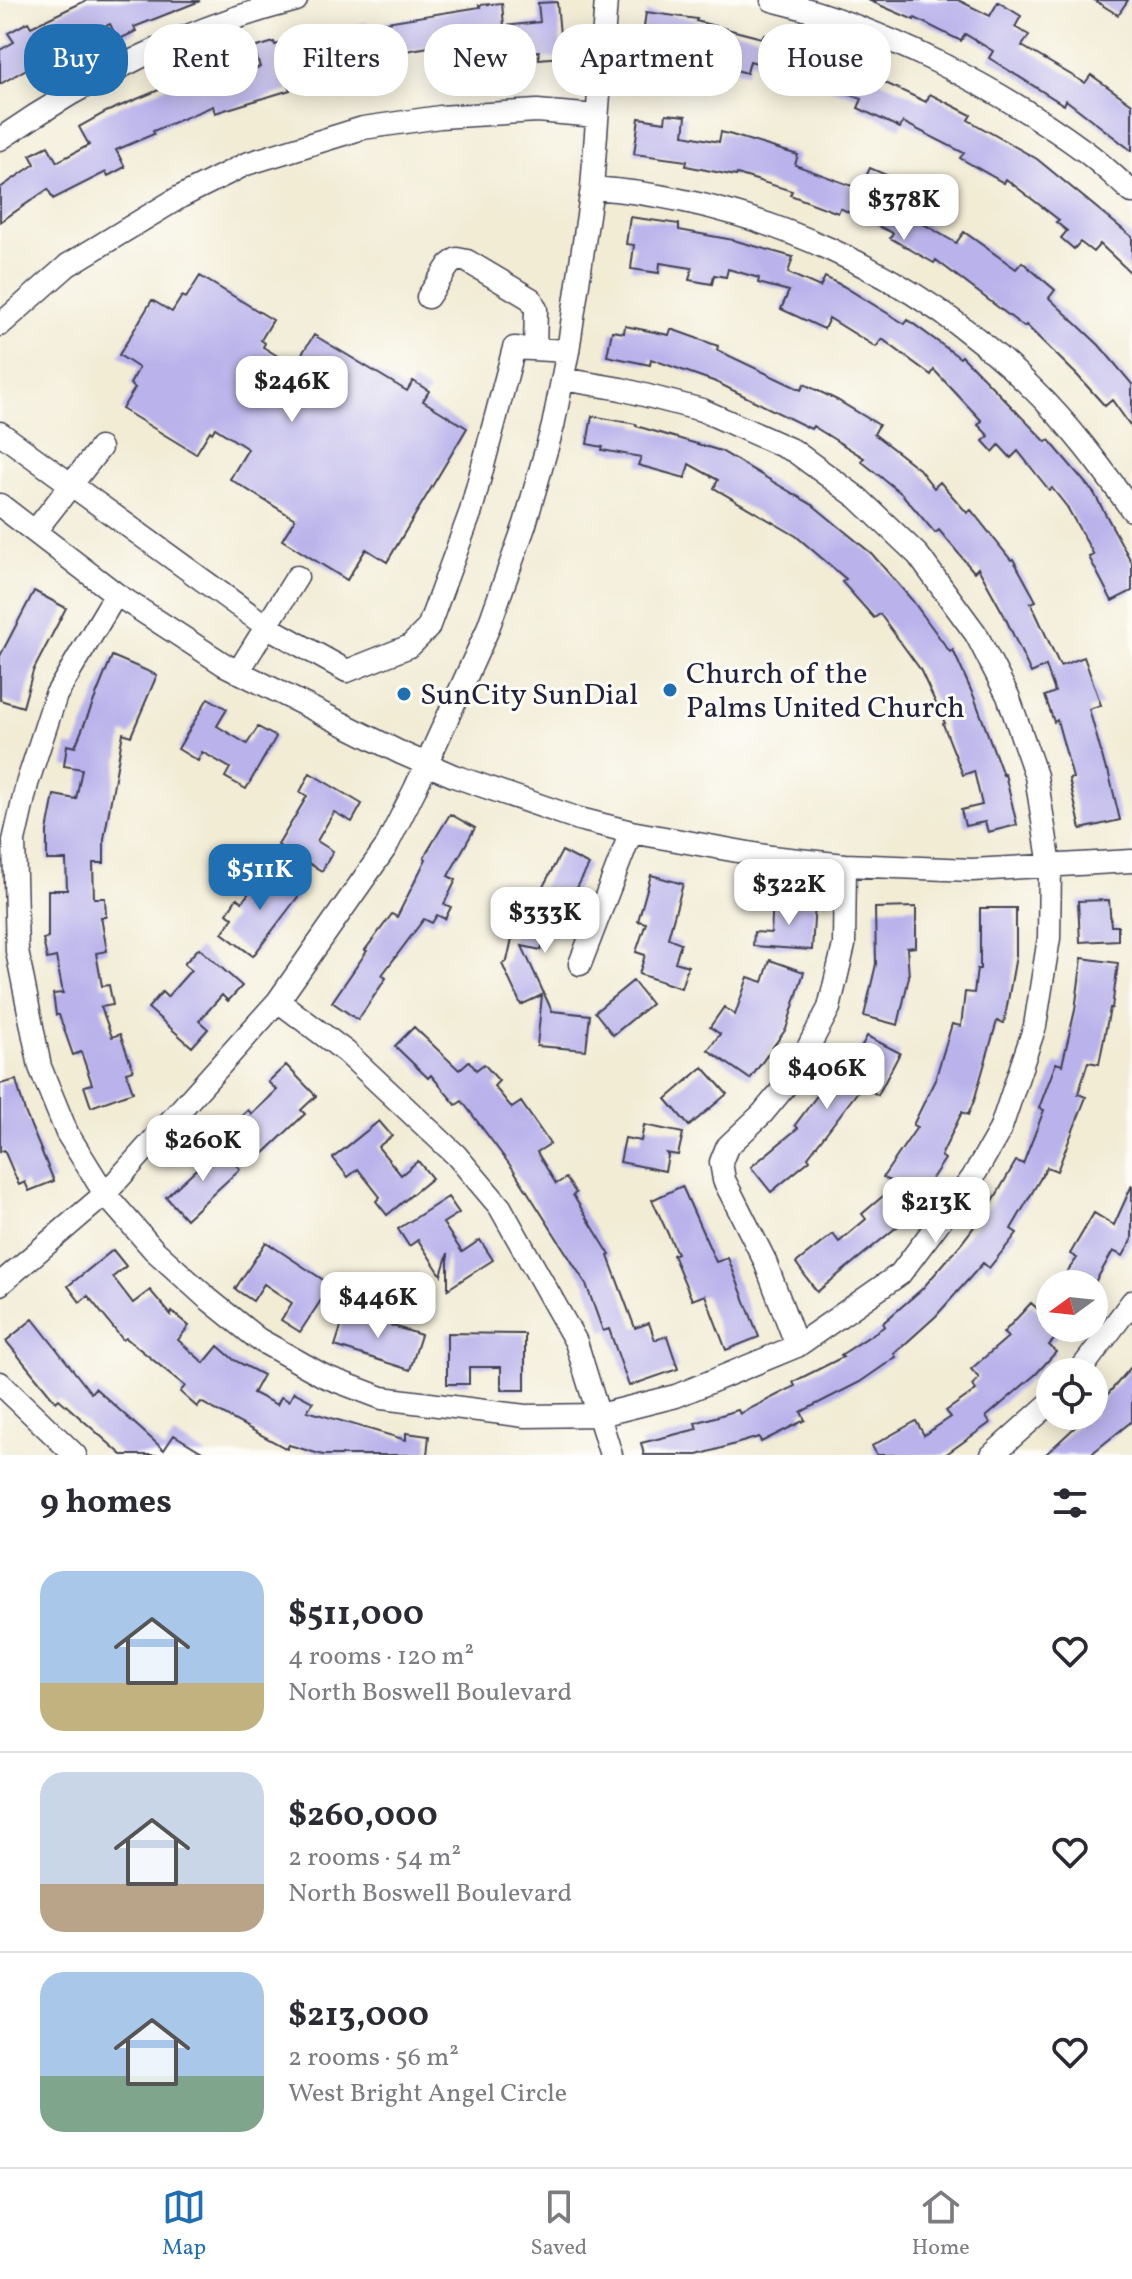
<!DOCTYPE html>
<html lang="en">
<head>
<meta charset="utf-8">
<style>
	:root { --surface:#fff; --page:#f7f7f7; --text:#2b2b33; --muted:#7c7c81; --line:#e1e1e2; --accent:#1f6fb2 }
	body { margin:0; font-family:Vollkorn,serif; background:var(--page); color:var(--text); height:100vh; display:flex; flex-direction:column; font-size:30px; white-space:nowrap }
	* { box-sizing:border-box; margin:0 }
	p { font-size:26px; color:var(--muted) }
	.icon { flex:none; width:44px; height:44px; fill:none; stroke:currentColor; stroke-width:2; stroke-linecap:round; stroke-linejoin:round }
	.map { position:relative; height:1455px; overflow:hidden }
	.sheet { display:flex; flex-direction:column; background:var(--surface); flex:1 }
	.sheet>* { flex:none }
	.banner { position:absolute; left:24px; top:24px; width:1084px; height:72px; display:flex; gap:16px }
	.needle { width:52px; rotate:255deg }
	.fabs { position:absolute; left:1036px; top:1270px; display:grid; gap:16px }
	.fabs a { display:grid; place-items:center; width:72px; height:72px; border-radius:50%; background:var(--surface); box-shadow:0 4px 20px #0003; font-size:40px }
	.price { position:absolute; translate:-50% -68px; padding:0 18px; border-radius:16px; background:#fff; color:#222; font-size:26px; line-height:52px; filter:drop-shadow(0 2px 4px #0008) }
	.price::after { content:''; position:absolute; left:50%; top:48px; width:24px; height:18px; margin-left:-12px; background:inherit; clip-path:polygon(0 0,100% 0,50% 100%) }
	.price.current { background:var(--accent); color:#fff }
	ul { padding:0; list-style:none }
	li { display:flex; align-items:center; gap:24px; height:200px; padding:0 40px }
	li+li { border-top:2px solid var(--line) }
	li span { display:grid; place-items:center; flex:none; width:224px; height:160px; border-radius:24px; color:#555 }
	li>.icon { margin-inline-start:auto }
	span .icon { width:96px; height:96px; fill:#fffc; stroke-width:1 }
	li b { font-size:34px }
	h2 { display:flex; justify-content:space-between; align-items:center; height:96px; padding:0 40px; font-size:34px }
	.chip { padding:0 28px; border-radius:32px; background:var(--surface); box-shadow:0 4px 20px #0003; font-size:28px; line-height:72px }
	.chip.current { background:var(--accent); color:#fff }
	.menu { display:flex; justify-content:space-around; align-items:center; height:112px; border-top:2px solid var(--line); background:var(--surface); font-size:22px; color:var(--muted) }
	.menu a { display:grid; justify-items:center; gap:4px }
	.menu .current { color:var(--accent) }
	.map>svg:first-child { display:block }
</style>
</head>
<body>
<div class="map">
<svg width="1132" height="1455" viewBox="0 0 1132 1455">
	<rect width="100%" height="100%" fill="#fdfcf7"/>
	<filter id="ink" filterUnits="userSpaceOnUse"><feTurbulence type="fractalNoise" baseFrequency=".0125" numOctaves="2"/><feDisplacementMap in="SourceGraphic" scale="16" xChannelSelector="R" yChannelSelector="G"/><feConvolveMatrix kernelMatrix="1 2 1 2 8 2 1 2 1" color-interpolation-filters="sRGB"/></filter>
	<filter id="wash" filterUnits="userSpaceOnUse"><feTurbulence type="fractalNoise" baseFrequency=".006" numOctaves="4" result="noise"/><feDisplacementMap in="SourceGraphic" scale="32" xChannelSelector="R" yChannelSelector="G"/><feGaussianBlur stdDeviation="1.8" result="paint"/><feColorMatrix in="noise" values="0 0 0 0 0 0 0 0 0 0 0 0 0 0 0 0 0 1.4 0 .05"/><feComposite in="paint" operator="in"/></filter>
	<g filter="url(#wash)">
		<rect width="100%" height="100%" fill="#f2ecd5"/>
		<g id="blocks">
			<path fill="#b9b2eb" d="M87,0L200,1L134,27L136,31L118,40L110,24L79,39L88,59L41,85L30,67L0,84V50L14,42L8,33L28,22L31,27Z
				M868,0H958L990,16L998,2L1021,16L1015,27L1029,35L1022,46L1085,83L1091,75L1132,104V151L1066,100L1064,105L989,58L993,51L965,34L961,41L915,18L914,20Z
				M1094,0H1128L1118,15Z
				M557,2L562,57L539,59V51L484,56L482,38L376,56L377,60L287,82L290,90L215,113L213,106L153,131L154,134L116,150L125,167L108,176L106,172L53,199L48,189L0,222V188L35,164L30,155L48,146L57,162L89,145L79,127L106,112L202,72L200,65L220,59L226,78L260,67L254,48L274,42L275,45L367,22L368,25L480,7L479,5L502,3L504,26L540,22L538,3Z
				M646,12L697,19L696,21L762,38L764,34L810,48L866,69L864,73L926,102L930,94L971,115L968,120L1037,159L1132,237V274L1100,244L1093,252L1080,242L1074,249L1061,238L1067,231L1056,222L1059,220L1006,179L1004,183L960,158L964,153L903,122L900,128L858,108L862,99L808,80L809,78L750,61L747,73L698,60L700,50L642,42Z
				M666,114L686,116L684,135L719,142L721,132L732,135L798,155L795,165L860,189L870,168L893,178L888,189L904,196L898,209L956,243L964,232L1016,269L1022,262L1055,290L1049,298L1099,345L1132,384V428L1112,400L1105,406L1077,375L1026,325L1024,327L936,260L934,263L890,238L893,233L840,208L838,213L790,195L792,191L737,174L736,176L686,166L687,161L634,154L639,118L665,122Z
				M630,217L679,224V230L733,240L793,257L788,273L820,287L825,277L843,286L905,324L908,320L960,358L962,356L1046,442L1049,440L1094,493L1132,563V591L1112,601L1089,557L1094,555L1067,507L1052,488L1049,490L1018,451L1011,458L999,445L993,452L983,441L989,436L978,425L982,421L934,370L931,375L882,339L876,347L829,318L824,329L781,309L789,291L758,283L759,278L728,269L726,277L714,275L712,284L689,280L692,268L660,263L659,273L631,269L634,245L626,244Z
				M200,276L273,320L261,340L265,343L263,347L294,366L314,335L407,391L413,381L429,391L423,401L467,428L387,562L366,549L347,580L282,540L295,519L230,479L248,449L215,428L212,433L210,431L196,454L122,409L135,388L130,384L139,368L119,355L152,300L172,312L182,296L186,298Z
				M625,326L669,335L671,329L718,346L717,350L801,390L804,384L837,400L879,425L874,434L919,469L934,488L940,482L967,513L971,510L1011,560L1013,559L1036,601L1031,603L1060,666L1084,657L1101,705L1089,709L1106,770H1108L1120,820L1081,829L1069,779L1073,778L1057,720L1054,722L1045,696L1055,692L1046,666L1031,673L1004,615L978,568L974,572L939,530L935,533L902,494L861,461L864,458L813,426L811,429L716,382L651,359L650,365L607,356L612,331L624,333Z
				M592,416L636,424V426L721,451L814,506L872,554L912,600L950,652L953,650L974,697L1003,775L1005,774L1017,825L988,832L985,822L965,826L961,810L982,805L974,771L963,775L943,724L945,723L920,669L880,614L874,618L842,582L846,579L796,536L714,488L718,480L689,464L685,478L638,465L641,457L602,450L603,447L587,444Z
				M34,591L66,608L33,671L23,707L0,700V656Z
				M112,656L157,675L131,736L123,733L104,839V863H93L94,898H105L106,917H101L107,951L96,953L102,986L109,985L113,1005L101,1007L112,1037L120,1034L133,1070L126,1072L133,1092L91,1107L84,1086L92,1084L81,1052L73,1055L59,1015H56L53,994L63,993L56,957L47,959L43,939L48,938V890H67L66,860H47V831L54,795L76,799L82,769L64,766L67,745L75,747Z
				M208,698L227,709L217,726L247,744L258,727L276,737L246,789L225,777L230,768L202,752L198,761L178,749Z
				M310,773L362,804L352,822L334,812L317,841L333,851L322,871L278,845L307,796L300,792Z
				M450,814L475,828L448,876L456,880L444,904L451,907L445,919L437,915L432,923L424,919L382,975L386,978L358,1020L332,1002L367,951L365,950L392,914L397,917L426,859L424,857Z
				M562,851L589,865L568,905L553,897L541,950L522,946L552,1011L590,1015L586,1050L537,1046L542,995L521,1005L502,964L507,961L513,934L502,931L506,912L522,916L526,896L537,898Z
				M267,869L300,894L253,956L222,933L233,918L227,913L237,898L242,902Z
				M651,875L683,884L668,938L681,943L675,962L688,966L681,988L639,974L645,955L636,952L646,923L638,921Z
				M1109,900L1111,926H1118V940L1080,942L1078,901Z
				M773,901L815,904L812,950L753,946L754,932L771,933Z
				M916,907V947L907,948L909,977L898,1025L864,1016L876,964L875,908Z
				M980,908H1016V956L1004,1023L997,1021L974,1101L968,1115L962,1112L941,1156L945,1159L907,1216L908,1218L817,1292L796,1263L833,1234L839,1242L866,1219L862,1214L896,1185L883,1177L917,1127L913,1125L935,1080L952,1024L961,1026L965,992L974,993L977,969H980Z
				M199,948L242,986L228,1001L222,995L199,1021L208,1029L192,1047L148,1008L162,992L167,997L191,970L184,964Z
				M1082,958L1118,963L1112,1008H1110L1099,1064L1088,1062L1078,1094L1086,1097L1057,1171L1047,1167L1011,1229L1017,1233L989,1268L983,1263L936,1316L894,1354L896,1357L860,1382L801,1412L805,1420L761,1442L759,1437L698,1455H644L641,1443L697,1429L695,1423L738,1410L740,1414L795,1386L793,1382L843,1357L841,1355L885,1326L883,1323L922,1289L960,1245L990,1206L1016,1161L1023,1164L1044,1110L1039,1108L1056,1063L1062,1065L1075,1010Z
				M770,960L804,972L786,1029L750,1079L708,1050L720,1034L710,1027L724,1007L735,1015L748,977L763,982Z
				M633,981L651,1004L613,1035L595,1012Z
				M414,1027L459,1070L469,1061L476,1070L484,1064L499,1081L494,1086L512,1108L521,1102L550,1144L537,1152L556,1184L566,1178L576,1193L573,1195L610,1255L608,1256L635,1328L649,1323L655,1340L667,1336L678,1369L629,1386L609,1329L603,1331L586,1284L513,1169L462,1101L456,1105L431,1075L428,1078L395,1046Z
				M867,1036L900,1053L878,1095L862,1086L808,1157L810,1160L771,1192L751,1167L798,1128L795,1125L825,1085L830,1088L846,1054L855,1059Z
				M286,1065L316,1096L301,1110L305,1114L264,1153L234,1123L248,1110L252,1114L277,1090L268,1082Z
				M703,1067L727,1094L689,1126L666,1099Z
				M16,1080L25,1112L54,1181L29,1191L25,1182L19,1185L4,1150L0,1152V1084Z
				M379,1121L392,1136L378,1147L401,1175L418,1161L432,1178L387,1215L376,1201L380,1197L358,1169L348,1177L333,1158Z
				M644,1125L683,1133L678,1155L666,1153L668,1156L665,1171L620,1162L625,1138L641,1141Z
				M220,1147L240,1169L186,1219L166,1197Z
				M1132,1185V1240L1123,1256L1113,1251L1094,1284H1058L1077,1258L1070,1254L1094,1213L1114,1225Z
				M682,1186L716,1262L728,1258L759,1337L726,1350L705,1295L692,1300L673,1255L677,1253L652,1200Z
				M448,1197L459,1213L443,1223L462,1252L480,1240L493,1260L448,1289V1253L441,1275L418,1240L409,1246L398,1229Z
				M266,1242L331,1285L300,1332L281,1320L292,1303L264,1284L253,1301L235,1289Z
				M113,1250L126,1266L113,1277L133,1303L150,1290L171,1315L172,1312L189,1326L178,1340L204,1363L218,1346L234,1360L263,1375L253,1393L277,1405L281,1397L289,1401L294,1392L313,1402L307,1411L406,1440V1433L429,1436L427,1455H323L289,1445L287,1449L201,1402L197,1407L180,1392L185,1386L126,1338L123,1340L88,1296L80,1302L68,1286Z
				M1050,1295V1328H1065L1049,1345L1056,1352L1036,1374L986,1417L990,1423L945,1455H877L872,1446L916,1421L924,1435L951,1417L946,1411L976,1390L972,1385L979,1378L971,1369L1008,1337L1003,1333L1031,1303L1039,1310Z
				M346,1311L421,1335L410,1370L335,1346Z
				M33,1319L91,1393L95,1388L164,1450L174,1435L207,1455H122L59,1399L56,1402L6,1341Z
				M447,1333L525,1334V1390H501V1367H469V1384H447Z
				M1132,1366V1421L1090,1455H1045L1087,1416H1094V1405L1108,1394Z"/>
		</g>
	</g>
	<g filter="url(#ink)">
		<use href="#blocks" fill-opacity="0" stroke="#414052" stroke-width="2"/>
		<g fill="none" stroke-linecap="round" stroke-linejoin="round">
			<defs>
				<path id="minor" d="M772,0C879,26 998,87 1086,152C1102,164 1117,179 1132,192
					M0,139C88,78 191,26 296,0
					M592,188C753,199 917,273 1032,388C1070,425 1101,467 1132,510
					M428,297L449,265L457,259L467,261L531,299L536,309L535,349
					M0,325L68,265L180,197L246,164L363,128L440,117L537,111L597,116
					M0,433L266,626L347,671L410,646L428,628L471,511L514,348L568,351
					M0,505L116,594L225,665L401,753L454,776L579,819L631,832L771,857L845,865L972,870L1132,861
					M35,531L100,448
					M116,594L56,695L27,784L14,841L17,951L40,1067L67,1133L105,1194L154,1250L207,1298L258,1339L324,1376L382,1398L525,1416L600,1415L676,1396L797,1346L900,1274L973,1177L1000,1130L1035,1026L1049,938L1050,866L1036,776L1008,696L976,634L918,555L858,498L794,451L702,410L621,389L563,379
					M238,672L297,577
					M580,964L631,832
					M278,1001L346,1052L456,1155L500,1207L576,1342L611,1455
					M0,1284L105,1194L278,1001L386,847L415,789L487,631L525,524L553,426L568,351L592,188L606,0
					M797,1346L764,1259L724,1180L721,1162L727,1147L762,1114L792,1078L829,1008L844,945L845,865
					M1079,1372L1132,1302
					M0,1383L75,1455
					M992,1455L1050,1403"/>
			</defs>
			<use href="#minor" stroke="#414052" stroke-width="25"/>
			<use href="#minor" stroke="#fff" stroke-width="22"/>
		</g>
	</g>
	<g fill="#1f6fb2" stroke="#fdfcf7" stroke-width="3">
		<circle cx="670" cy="690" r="8"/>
		<circle cx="404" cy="694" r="8"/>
	</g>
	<g text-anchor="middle" stroke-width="6" stroke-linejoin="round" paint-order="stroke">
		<g font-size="30" fill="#22223b" stroke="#fdfcf7" text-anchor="start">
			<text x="686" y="683">Church of the<tspan x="686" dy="34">Palms United Church</tspan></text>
			<text x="420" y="704">SunCity SunDial</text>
		</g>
	</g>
</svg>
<div class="fabs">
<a><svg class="needle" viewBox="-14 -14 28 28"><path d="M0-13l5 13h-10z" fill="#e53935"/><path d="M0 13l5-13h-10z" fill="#7c7c81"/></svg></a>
<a><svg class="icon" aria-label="locate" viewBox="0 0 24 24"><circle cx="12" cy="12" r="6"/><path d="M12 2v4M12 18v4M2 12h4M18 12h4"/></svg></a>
</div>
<b class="price" style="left:904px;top:242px">$378K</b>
<b class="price" style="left:292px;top:424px">$246K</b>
<b class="price current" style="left:260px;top:912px">$511K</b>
<b class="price" style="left:789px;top:927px">$322K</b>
<b class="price" style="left:545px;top:955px">$333K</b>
<b class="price" style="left:827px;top:1111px">$406K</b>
<b class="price" style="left:203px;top:1183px">$260K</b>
<b class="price" style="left:936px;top:1245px">$213K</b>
<b class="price" style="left:378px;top:1340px">$446K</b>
<div class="banner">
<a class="chip current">Buy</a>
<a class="chip">Rent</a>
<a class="chip">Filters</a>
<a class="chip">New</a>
<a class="chip">Apartment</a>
<a class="chip">House</a>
</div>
</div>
<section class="sheet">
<h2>9 homes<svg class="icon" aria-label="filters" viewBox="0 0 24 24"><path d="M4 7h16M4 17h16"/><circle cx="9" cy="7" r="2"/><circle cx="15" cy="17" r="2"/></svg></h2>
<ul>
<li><span style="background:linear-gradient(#a9c7e8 70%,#c2b280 0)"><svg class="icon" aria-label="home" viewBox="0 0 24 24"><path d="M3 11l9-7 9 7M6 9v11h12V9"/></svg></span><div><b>$511,000</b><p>4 rooms · 120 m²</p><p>North Boswell Boulevard</p></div><svg class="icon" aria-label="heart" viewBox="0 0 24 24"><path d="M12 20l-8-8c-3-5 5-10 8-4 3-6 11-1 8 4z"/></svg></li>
<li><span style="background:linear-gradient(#c9d6e8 70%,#b9a48a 0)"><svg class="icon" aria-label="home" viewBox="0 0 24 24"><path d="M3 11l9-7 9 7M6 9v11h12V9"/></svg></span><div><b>$260,000</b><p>2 rooms · 54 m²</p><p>North Boswell Boulevard</p></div><svg class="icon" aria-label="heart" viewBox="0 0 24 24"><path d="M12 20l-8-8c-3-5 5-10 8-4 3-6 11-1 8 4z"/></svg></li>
<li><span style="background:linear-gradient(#a9c7e8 65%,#7fa58c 0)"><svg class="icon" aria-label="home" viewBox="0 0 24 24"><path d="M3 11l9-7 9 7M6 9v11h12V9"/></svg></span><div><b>$213,000</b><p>2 rooms · 56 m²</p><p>West Bright Angel Circle</p></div><svg class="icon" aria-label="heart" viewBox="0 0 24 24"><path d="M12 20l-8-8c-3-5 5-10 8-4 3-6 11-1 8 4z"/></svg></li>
</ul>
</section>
<nav class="menu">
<a class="current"><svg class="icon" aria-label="map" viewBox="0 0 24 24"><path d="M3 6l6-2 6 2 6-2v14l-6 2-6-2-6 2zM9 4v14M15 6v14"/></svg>Map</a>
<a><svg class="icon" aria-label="saved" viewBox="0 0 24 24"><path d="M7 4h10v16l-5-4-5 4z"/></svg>Saved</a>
<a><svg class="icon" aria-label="home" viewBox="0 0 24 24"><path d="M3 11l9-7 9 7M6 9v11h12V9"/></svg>Home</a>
</nav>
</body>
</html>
